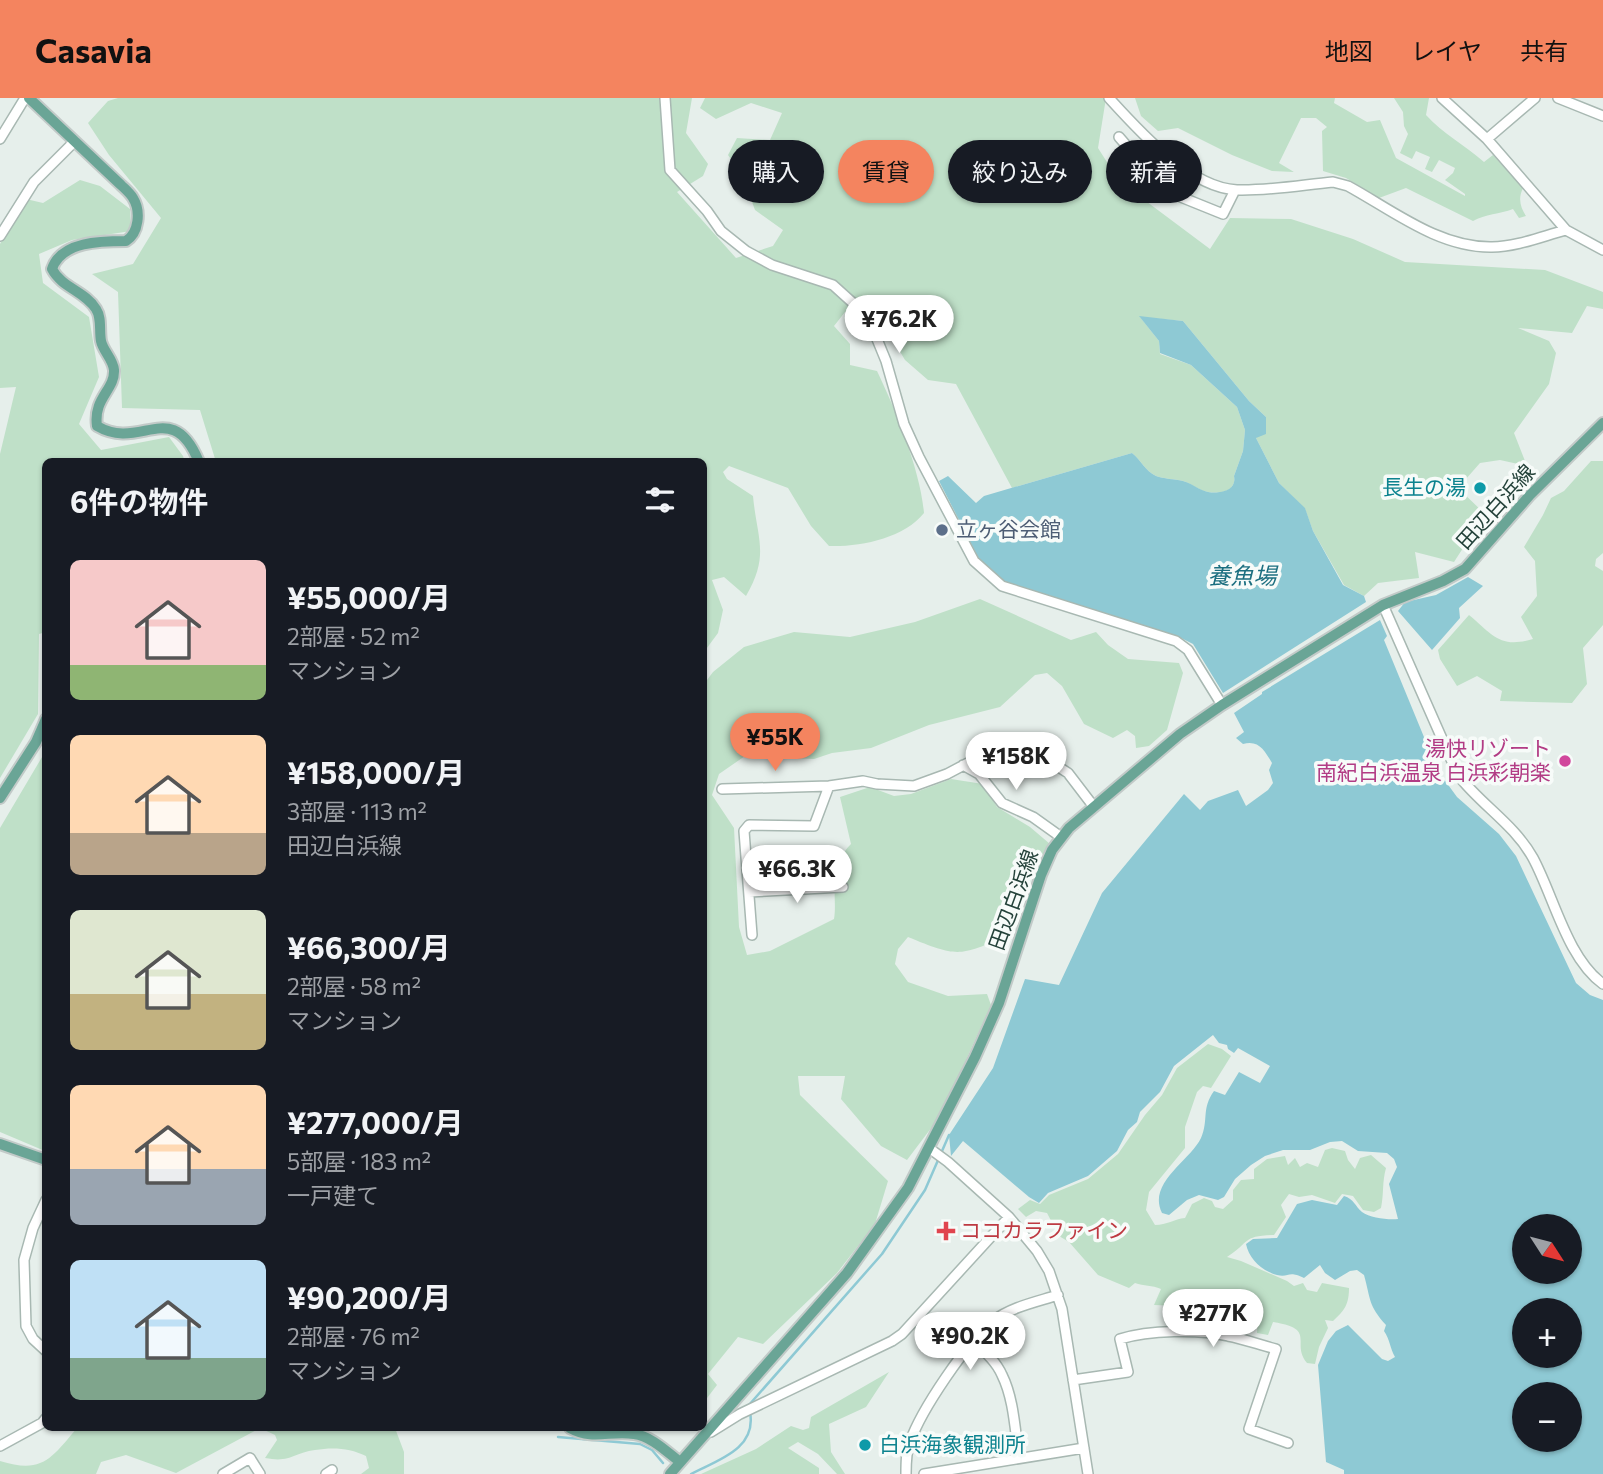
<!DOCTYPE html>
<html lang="ja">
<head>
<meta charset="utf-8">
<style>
	:root { --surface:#171b24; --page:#20242c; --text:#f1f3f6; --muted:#9ea1a6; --accent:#f4845f }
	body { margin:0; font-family:Commissioner,"Noto Sans JP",sans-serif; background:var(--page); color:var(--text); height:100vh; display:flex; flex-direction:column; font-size:26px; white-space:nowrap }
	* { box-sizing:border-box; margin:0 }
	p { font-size:23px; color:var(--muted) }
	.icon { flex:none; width:38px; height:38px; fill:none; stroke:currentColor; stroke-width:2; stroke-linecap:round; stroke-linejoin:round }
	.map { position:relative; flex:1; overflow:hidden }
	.sheet { position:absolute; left:42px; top:360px; width:665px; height:973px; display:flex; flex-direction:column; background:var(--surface); border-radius:10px; box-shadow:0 2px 5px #0004 }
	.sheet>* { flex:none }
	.top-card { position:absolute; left:728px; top:42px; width:665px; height:63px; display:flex; gap:14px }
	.needle { width:46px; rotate:126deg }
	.tools { position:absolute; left:1512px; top:1116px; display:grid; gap:14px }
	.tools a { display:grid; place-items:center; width:70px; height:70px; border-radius:50%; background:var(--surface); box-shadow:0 2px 5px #0004; font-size:35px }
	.price { position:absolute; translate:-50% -60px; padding:0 16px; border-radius:24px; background:#fff; color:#222; font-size:23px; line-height:46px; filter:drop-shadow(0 2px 4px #0008) }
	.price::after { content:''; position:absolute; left:50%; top:42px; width:21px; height:16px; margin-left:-10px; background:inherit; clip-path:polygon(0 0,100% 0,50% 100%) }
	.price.on { background:var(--accent); color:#111 }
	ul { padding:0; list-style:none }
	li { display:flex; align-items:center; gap:21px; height:175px; padding:0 28px }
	li span { display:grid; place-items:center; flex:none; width:196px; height:140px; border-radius:10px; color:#555 }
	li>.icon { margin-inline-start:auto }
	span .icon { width:84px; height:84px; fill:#fffc; stroke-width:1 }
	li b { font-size:30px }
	h2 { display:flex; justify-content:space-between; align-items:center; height:84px; padding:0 28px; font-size:30px }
	.tag { padding:0 24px; border-radius:32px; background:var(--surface); box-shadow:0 2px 5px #0004; font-size:24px; line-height:63px }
	.tag.on { background:var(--accent); color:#111 }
	header { display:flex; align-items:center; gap:42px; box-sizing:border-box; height:98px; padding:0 35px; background:var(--accent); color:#111 }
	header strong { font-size:33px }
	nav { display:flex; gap:38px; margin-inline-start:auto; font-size:24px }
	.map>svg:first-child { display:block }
</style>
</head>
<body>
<header>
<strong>Casavia</strong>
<nav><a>地図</a><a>レイヤ</a><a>共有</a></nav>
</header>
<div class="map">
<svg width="1603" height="1376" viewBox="0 0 1603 1376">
	<rect width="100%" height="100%" fill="#e6efeb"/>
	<path fill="#bfe0c8" d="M118,0H692L686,35L708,66L703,78L677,94L736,160L773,148L783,132L755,112L742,77L728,57L737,40L770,42L782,15L751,5L716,21L700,10L705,0H1106L1098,50L1119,83L1210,151L1230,120L1291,121L1353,141L1405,164L1545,172L1603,194V211L1587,208L1572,235L1518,230L1549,243L1556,255L1549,286L1514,335L1527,368L1500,362L1480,365L1458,390L1485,416L1454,464L1415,454L1419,480L1378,485L1364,498L1344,487L1313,433L1305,411L1279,385L1256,340L1266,319L1249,303L1183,223L1140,219L1159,243L1160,256L1191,267L1237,309L1245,332L1243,353L1234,378C1237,393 1221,396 1208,394C1199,393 1191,385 1183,383C1174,381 1164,381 1156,378C1145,373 1141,362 1132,355L1012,390L956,286L928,282L905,262L874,210L845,214L834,228L850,246V267L877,273C896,313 920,371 924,415C904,440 861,449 829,448L811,428L788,390L729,368L723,374L727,381L753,398C757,441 770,457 746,498L724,479L712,482L723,512L718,535L704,554V364H216L200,312L122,310L118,194L92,176L133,166L161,120L109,57L88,25L108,3Z
		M1135,0H1335L1334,5L1367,24L1380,22L1396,60L1465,98V96L1445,82L1453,75L1455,70L1439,62L1432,74L1425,71L1430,59L1416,53L1412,61L1400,55L1408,36L1404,28L1403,14L1394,0H1429L1426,17C1443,36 1465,47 1484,64L1493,57L1523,90C1518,100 1520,109 1526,118L1519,120L1513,111C1500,116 1485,116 1473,123L1406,90L1379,100L1346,80L1323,73L1322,33L1327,29L1316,20H1301L1279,65L1294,74L1272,73L1232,57L1178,30L1158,33L1141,18Z
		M80,82L100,88L130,111L131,133L72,142L39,156L43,185L89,219L99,279L79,326L101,352L169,339L183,358L185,364H46V534L39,536L38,616L0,680V356L16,289L0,290V146L26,101L43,105Z
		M1591,363H1603V455L1596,461L1595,468L1603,473V527L1583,550L1587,586L1572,605L1500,603L1502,593L1477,578L1457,588L1440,561L1438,552L1469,517C1493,537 1500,551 1533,541L1521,519L1537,498L1535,463L1524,449L1543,417L1551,400L1564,393Z
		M980,501L1071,542L1096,534L1108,547L1128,561L1179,565L1183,575L1167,632L1149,648L1136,650L1135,638L1127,632L1113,640L1084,626L1062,588L1047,575L1035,577L1000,609L929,627L871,650L832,655L814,661L790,660L767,651L745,658L719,676L712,697L734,730L739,829L747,857L770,853L834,821C837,803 831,781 838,764C841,758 846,751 851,746L840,699L870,689L894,698L911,696L951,681L983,686L997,709L1030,729L1050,746L1037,765L1022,768L1017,774L1030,786L1018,820L1008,838C959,858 959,860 908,839L898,851L895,866L908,884L948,898L987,896L991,907L941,1017L907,1062L881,1048L841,1001L845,978H798L800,997L888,1083L875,1126L837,1175L763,1246L738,1239L708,1276L717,1287L704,1304V586L713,574L744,549L794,534L850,539L915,524Z
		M45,654L46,1053H45L0,1034V730Z
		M1208,946L1222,951L1231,958L1211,990L1203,988L1197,994L1185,1029V1050L1149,1094L1146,1112L1155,1127C1167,1127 1174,1121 1185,1120L1192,1106L1204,1100L1212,1103L1215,1109L1223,1111L1233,1102V1092L1241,1082L1254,1081V1071L1267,1061L1285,1058L1288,1067L1295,1060L1300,1069L1307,1065L1318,1069L1325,1052L1332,1050L1345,1053L1348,1062L1355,1071L1360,1060L1371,1057L1386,1070C1382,1084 1384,1096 1381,1110L1374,1114L1363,1112L1353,1098L1342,1096L1335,1105L1312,1097L1299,1099L1289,1096L1281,1107L1286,1119L1274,1137C1241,1138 1251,1144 1227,1159L1241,1163L1287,1183L1294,1188L1303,1185L1307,1192L1317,1194L1322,1185L1349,1190C1349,1206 1345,1212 1333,1223L1325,1222L1328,1230L1319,1249L1315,1266L1307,1265C1290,1245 1318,1231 1273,1224L1268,1237L1257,1235L1258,1216L1226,1199L1217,1197L1211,1201L1210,1220L1206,1223L1200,1219L1196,1205L1179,1192V1208L1154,1207L1161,1191C1152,1187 1144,1188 1135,1185L1129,1190L1098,1177L1069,1144L1059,1138L1047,1115L1036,1113L1026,1119L1018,1111L1030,1102L1040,1106L1049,1097L1088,1081L1118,1056L1145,1017L1162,997L1177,970Z
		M889,1274L866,1309L829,1326L831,1354L845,1376H837L818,1356L798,1344L788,1350L819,1370V1376H701L756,1351L791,1328L803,1332L809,1330L811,1319Z
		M77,1330H395L404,1354V1376H361L369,1370L366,1358C350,1350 333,1349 315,1352C293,1355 291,1365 265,1360L277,1342L275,1337L260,1330L176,1375L126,1357L101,1364L96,1376H0V1363C42,1376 51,1361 77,1330Z"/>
	<path fill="#8ec9d4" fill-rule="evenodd" d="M1139,218L1183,223L1249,303L1266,319V336L1256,340L1279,385L1305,410L1313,433L1343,487L1364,498L1366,504L1223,595L1193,546L1179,539L1003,483L979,461L939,383L948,378L976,405L984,398L1132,355C1141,362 1145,373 1156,378C1164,381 1174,381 1183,383C1191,385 1199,392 1208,394C1220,396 1237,393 1234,378L1243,353L1245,332L1237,309L1191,267L1160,255L1159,243Z
		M1468,479L1483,488L1459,510L1460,520L1432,552L1398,513L1405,504L1436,497Z
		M1380,522L1387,538L1384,542L1438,673L1457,699L1499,736L1516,758L1576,885L1590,897L1603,902V1376H1344V1372L1326,1364L1318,1267L1328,1243L1336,1233L1348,1227L1382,1261L1388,1263L1395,1259C1390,1250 1390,1242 1384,1233L1386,1227C1368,1207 1371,1202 1364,1177L1357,1172L1350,1173L1335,1182L1325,1175L1320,1167L1304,1180C1288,1172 1289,1180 1277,1177C1262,1173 1249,1161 1246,1146L1253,1141L1277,1140L1297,1106L1312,1102L1337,1107L1344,1098C1354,1101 1355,1108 1362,1114C1370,1120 1388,1122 1398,1121L1389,1086L1397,1069L1394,1061L1387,1055L1358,1053L1342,1043L1330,1044L1310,1052H1283L1265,1058L1251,1067L1235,1081L1224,1099L1218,1102L1199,1097L1187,1102L1169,1117L1162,1115C1147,1085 1190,1063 1201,1040C1209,1022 1201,1011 1214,993L1225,997L1239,974L1260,985L1270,968L1238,950L1234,955L1228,951L1227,947L1219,945L1213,937L1174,968L1160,994L1140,1014L1137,1024L1128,1032L1117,1053L1088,1078L1048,1095L1039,1105L1029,1099L963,1043L951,1058L949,1037L993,970L1025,881L1059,887L1102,795L1184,696L1200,712L1208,703L1238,692L1246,708L1268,692L1273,685L1269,672L1272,665C1264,652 1259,642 1243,646L1236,640L1244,634L1234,615L1262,596V594ZM1524,1129H1570V1174H1524ZM1524,1213H1570V1258H1524ZM1524,1297H1570V1342H1524Z"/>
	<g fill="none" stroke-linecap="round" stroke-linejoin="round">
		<path stroke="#8ec9d4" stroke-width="2.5" d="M749,1307L882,1156L925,1092L949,1037
			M558,1339L640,1346L652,1352L663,1365
			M691,1376C718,1362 757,1351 750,1314"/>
		<defs>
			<path id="minor" d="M665,0L670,72L707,113L721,133L746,153L772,167L833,187L864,215L870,224L886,263L904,326L919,359L974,463L1002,488L1176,543L1188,552L1222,607
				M1109,0C1139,33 1190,90 1237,92C1268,93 1302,87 1333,84L1348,88C1392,112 1439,150 1492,149C1516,149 1543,138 1566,132
				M1442,0L1487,41L1566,132L1603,152
				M1558,0L1603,18
				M1119,39L1166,93L1223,116L1235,92
				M0,41L25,0
				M1487,41L1535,0
				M0,138L34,84L75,43
				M1383,507L1458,677C1481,707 1514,726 1533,760C1554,799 1567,860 1603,886
				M963,667L979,676L1002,705L1033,719L1061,739
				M722,691L829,688L863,683L877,686L914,688L947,676L981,658L1006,656L1051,664L1068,675L1094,709
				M749,794L843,789
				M752,837L744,733L749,727L814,728L829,688
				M929,1050L948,1064L1009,1119L1037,1153L1049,1173L1062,1211L1088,1376
				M46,1102L33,1130L24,1162L26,1228L33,1241L46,1253
				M973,1243C984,1253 996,1263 1002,1277C1014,1301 1015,1333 1019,1359
				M1073,1282L1128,1274L1120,1241C1149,1232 1199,1231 1228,1238C1244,1241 1260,1247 1276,1251L1249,1331L1288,1345
				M711,1334L740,1316L892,1243L902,1236L1009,1119
				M0,1348L42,1325L46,1320
				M223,1376L250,1360L260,1376
				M326,1376L332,1372
				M906,1376C906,1365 906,1354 910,1344C921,1312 967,1244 993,1223C1011,1209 1036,1204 1058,1197
				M924,1376L1084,1350"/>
			<path id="major" d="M29,0L121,87C125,91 130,95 133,100C141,113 139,135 126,143C102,143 61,143 52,171C62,190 85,193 96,211C102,220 99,232 101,243C103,253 113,261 114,272C115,292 93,300 97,328C141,354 172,298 199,364
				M0,700L36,644L46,621
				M0,1046L46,1062
				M570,1330C594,1343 609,1332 634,1336C651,1338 667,1354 680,1364
				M670,1376L847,1175L908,1090L975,959L999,905L1041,777L1052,752L1069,730L1180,636L1222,607L1383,507L1443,483L1465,471L1530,397L1603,325"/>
		</defs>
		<use href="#minor" stroke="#a8b8b2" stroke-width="12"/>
		<use href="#major" stroke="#c2cac8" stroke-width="14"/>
		<use href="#minor" stroke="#fff" stroke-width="9"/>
		<use href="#major" stroke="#6aa596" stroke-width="10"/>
	</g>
	<g fill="#0f9aa8" stroke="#f7fbf9" stroke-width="2.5">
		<circle cx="1480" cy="390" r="7"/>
		<circle cx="865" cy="1347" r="7"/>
	</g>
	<circle fill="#5c6f8a" stroke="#f7fbf9" stroke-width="2.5" cx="942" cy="432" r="7"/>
	<circle fill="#d1479c" stroke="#f7fbf9" stroke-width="2.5" cx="1565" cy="663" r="7"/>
	<path fill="#e0444e" stroke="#f7fbf9" stroke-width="2.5" d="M942.5 1122.5h7v7h7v7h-7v7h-7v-7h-7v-7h7z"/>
	<g text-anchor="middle" stroke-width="7" stroke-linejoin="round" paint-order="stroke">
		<g font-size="21" fill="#0d838f" stroke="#f7fbf9" text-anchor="end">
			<text x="1466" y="397">長生の湯</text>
			<text x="879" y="1354" text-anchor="start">白浜海象観測所</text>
		</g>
		<g font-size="21" fill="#24423a" stroke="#f7fbf9">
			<text transform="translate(1496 409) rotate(-48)" y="7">田辺白浜線</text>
			<text transform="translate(1014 802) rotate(-70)" y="7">田辺白浜線</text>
		</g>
		<g font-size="21" fill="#4e5e75" stroke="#f7fbf9" text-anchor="start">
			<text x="956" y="439">立ヶ谷会館</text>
		</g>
		<g font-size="21" fill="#b23c85" stroke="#f7fbf9" text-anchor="end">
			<text x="1551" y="658">湯快リゾート<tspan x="1551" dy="24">南紀白浜温泉 白浜彩朝楽</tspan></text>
		</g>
		<g font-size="21" fill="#be3a42" stroke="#f7fbf9" text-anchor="start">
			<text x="960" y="1140">ココカラファイン</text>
		</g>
		<g font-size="23" font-style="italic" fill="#1c6f80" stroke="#f7fbf9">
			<text x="1242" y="486">養魚場</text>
		</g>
	</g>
</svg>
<div class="tools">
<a><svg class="needle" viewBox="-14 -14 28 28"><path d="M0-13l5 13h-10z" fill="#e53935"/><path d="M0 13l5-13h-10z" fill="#9ea1a6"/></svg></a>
<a>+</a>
<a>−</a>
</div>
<b class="price" style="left:899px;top:257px">¥76.2K</b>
<b class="price on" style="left:775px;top:675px">¥55K</b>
<b class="price" style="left:1016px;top:694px">¥158K</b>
<b class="price" style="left:797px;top:807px">¥66.3K</b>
<b class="price" style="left:1213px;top:1251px">¥277K</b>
<b class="price" style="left:970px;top:1274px">¥90.2K</b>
<div class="top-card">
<a class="tag">購入</a>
<a class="tag on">賃貸</a>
<a class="tag">絞り込み</a>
<a class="tag">新着</a>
</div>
<section class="sheet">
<h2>6件の物件<svg class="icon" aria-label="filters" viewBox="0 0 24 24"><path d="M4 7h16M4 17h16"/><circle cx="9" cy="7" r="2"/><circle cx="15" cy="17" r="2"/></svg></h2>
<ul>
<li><span style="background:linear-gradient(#f6c9c9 75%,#8fb573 0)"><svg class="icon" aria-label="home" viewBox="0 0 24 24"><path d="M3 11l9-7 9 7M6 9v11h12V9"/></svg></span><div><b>¥55,000/月</b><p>2部屋 · 52 m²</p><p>マンション</p></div></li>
<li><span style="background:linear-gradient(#ffd9b3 70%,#b9a48a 0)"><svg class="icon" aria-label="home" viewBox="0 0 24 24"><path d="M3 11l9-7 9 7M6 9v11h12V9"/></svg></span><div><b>¥158,000/月</b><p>3部屋 · 113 m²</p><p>田辺白浜線</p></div></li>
<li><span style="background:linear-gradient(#dfe7d0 60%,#c2b280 0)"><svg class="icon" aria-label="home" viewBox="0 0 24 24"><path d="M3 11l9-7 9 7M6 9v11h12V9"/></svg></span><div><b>¥66,300/月</b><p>2部屋 · 58 m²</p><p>マンション</p></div></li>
<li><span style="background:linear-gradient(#ffd9b3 60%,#9aa5b1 0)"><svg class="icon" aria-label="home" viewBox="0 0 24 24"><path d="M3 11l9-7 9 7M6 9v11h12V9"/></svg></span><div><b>¥277,000/月</b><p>5部屋 · 183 m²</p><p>一戸建て</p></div></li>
<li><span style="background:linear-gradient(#bfe0f5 70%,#7fa58c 0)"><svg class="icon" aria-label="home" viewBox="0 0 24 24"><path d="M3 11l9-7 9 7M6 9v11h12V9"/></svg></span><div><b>¥90,200/月</b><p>2部屋 · 76 m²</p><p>マンション</p></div></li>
</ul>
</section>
</div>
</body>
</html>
